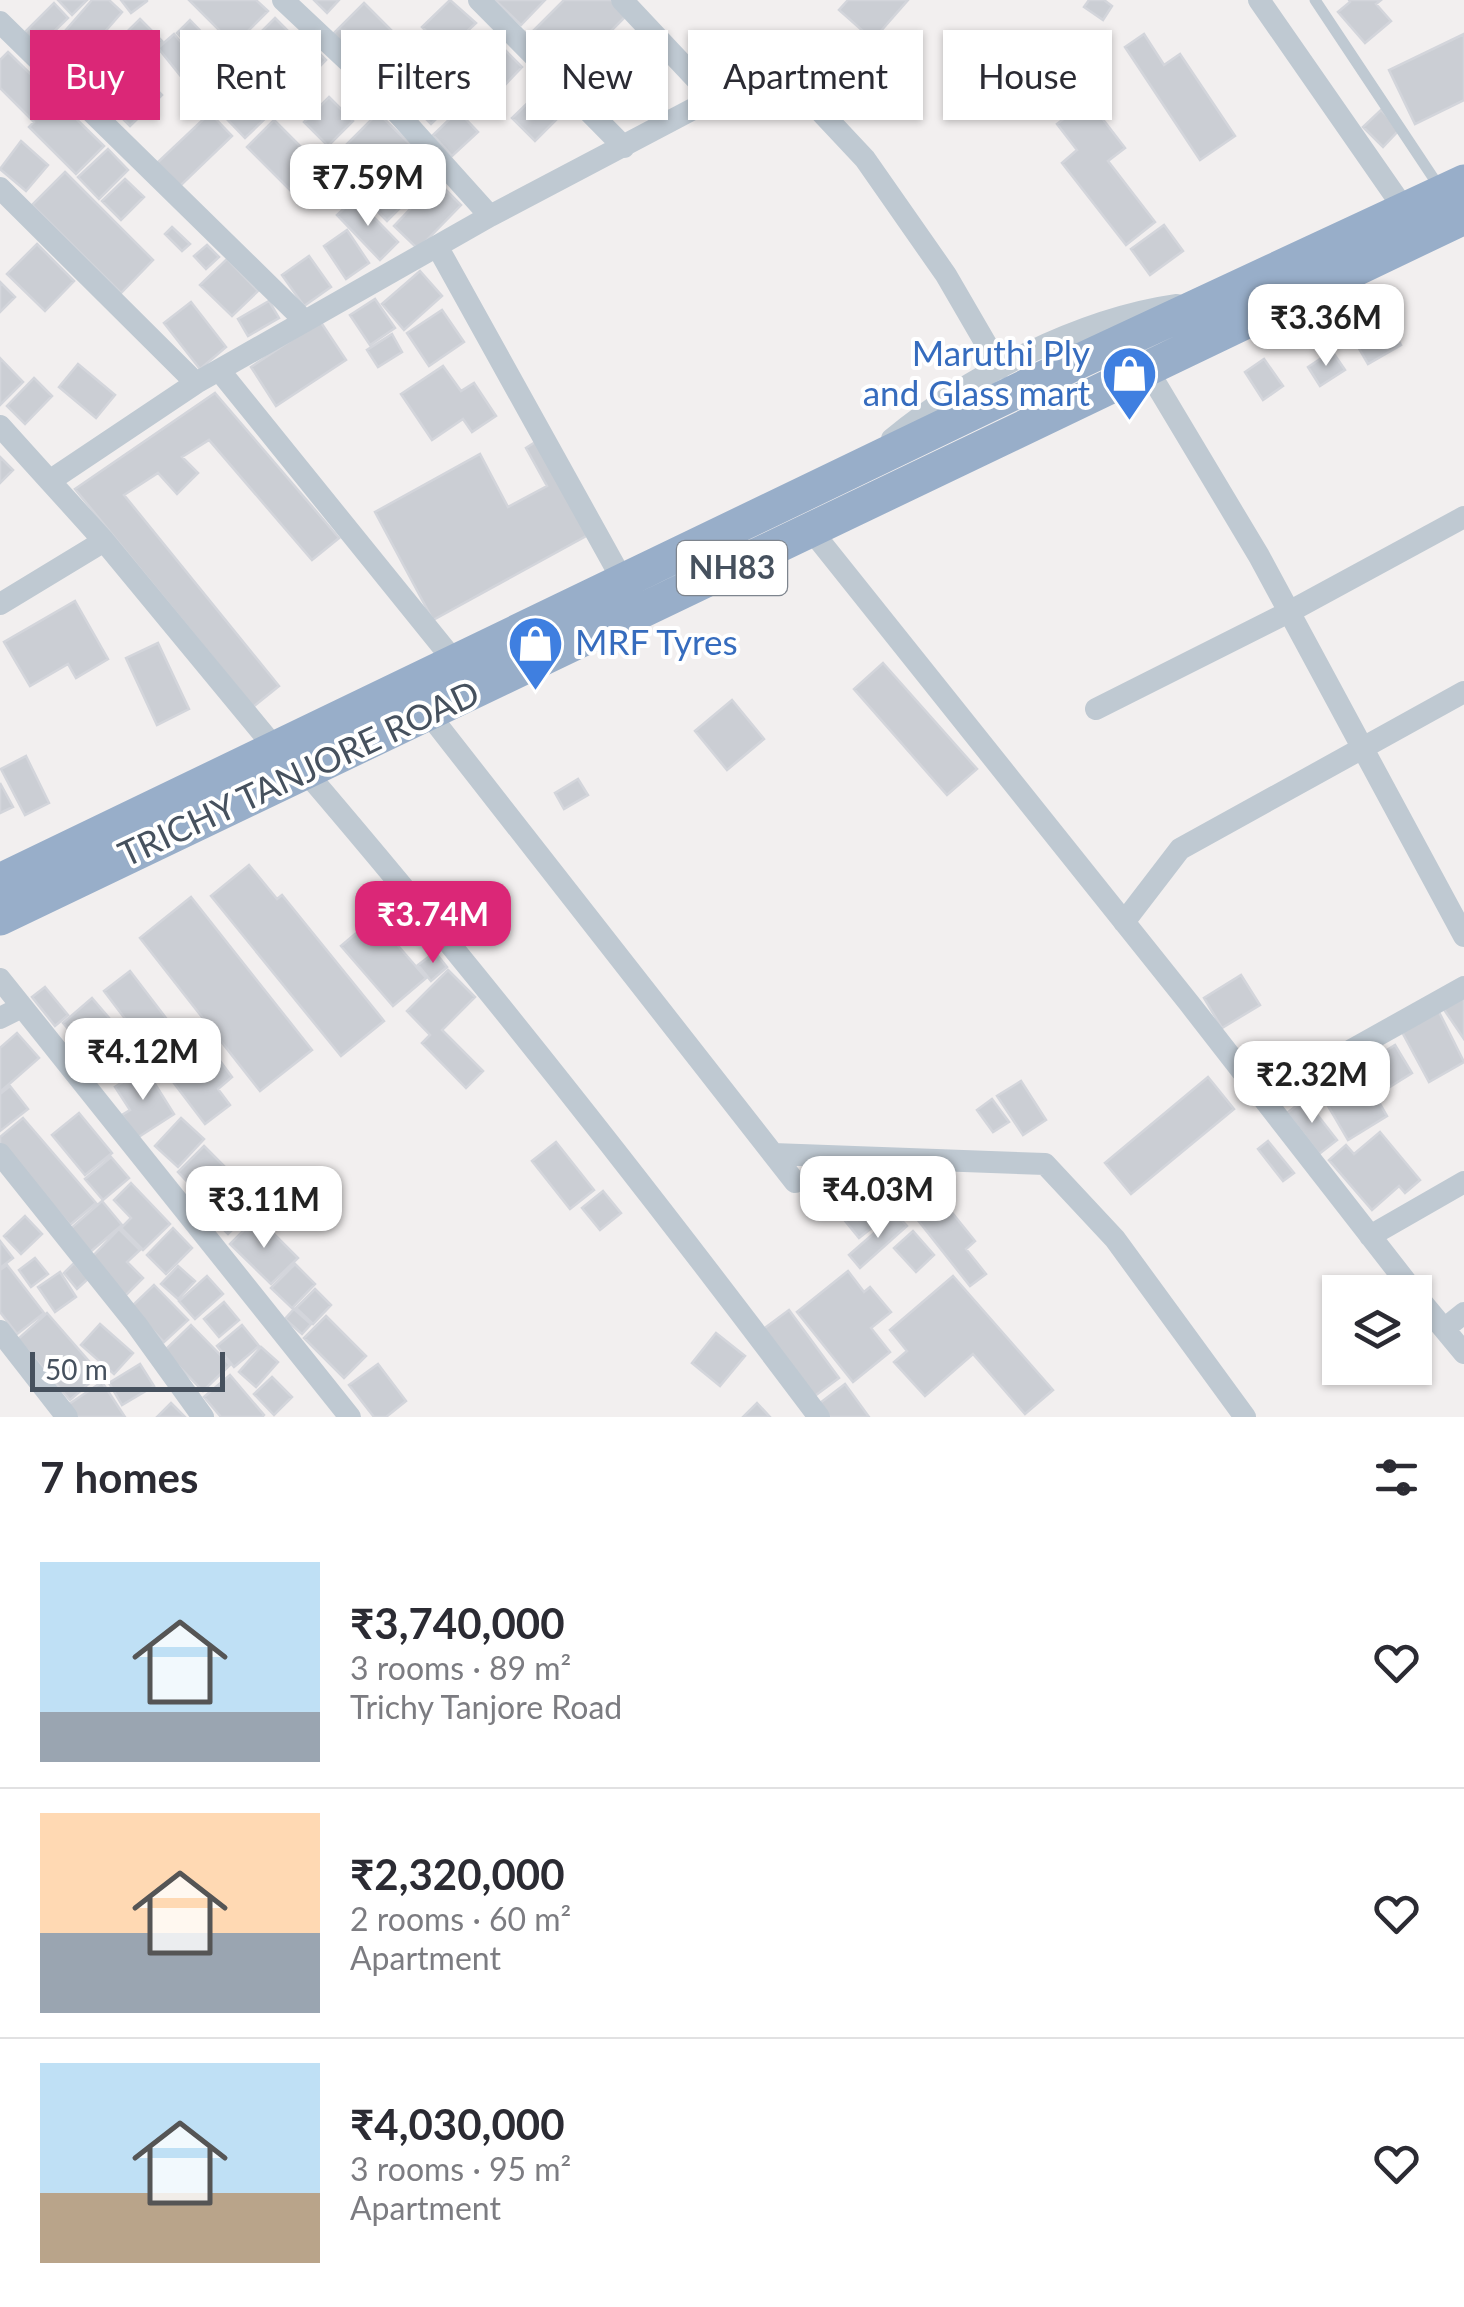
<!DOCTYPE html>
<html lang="en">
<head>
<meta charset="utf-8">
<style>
	:root { --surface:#fff; --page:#f7f7f7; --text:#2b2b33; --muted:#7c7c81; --line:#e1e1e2; --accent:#db2777 }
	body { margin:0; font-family:Lato,sans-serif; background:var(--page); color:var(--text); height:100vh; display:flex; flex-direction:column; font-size:38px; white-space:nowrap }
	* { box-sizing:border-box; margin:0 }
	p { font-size:32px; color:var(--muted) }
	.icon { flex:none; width:55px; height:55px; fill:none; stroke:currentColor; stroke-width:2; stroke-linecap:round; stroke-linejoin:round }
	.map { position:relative; height:1417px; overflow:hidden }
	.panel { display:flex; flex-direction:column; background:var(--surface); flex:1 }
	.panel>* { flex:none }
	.guide { position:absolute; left:30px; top:30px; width:1405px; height:90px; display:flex; gap:20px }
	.buttons { position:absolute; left:1322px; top:1275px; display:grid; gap:20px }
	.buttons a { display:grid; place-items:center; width:110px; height:110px; border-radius:0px; background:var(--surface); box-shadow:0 2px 8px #0004; font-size:50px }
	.scale { position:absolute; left:30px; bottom:25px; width:195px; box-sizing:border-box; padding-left:10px; border:5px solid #46515e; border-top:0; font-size:28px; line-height:35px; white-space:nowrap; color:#46515e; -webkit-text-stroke:8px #fff; paint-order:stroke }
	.price { position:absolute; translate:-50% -85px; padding:0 22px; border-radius:20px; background:#fff; color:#222; font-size:32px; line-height:65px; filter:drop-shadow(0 2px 5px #0008) }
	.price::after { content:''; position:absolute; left:50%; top:60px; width:30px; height:22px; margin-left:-15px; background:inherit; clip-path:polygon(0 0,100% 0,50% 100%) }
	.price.on { background:var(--accent); color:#fff }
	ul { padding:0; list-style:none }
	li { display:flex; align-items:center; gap:30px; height:250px; padding:0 40px }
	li+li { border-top:2px solid var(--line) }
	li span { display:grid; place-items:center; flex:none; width:280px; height:200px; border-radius:0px; color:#555 }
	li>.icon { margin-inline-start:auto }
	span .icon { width:120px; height:120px; fill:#fffc; stroke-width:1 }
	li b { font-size:42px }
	h2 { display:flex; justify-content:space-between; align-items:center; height:120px; padding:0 40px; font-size:42px }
	.tag { padding:0 35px; border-radius:0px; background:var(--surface); box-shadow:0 2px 8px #0004; font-size:35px; line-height:90px }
	.tag.on { background:var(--accent); color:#fff }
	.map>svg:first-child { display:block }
</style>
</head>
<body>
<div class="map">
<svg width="1464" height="1417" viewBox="0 0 1464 1417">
	<rect width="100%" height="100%" fill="#f2efef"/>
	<path fill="#cbced4" stroke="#d3d5db" stroke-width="2.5" d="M58,0H87L72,15Z
		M92,0H109L122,12L69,73L46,53Z
		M121,0H147V1L131,13Z
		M189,0H256L268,11L234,45Z
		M314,0H339L327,13Z
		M450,0L476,23L446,51L422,27Z
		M495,0H545L521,25Z
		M564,0H611L626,16L570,72L531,33Z
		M848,0H908L873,40L839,10Z
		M1089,0H1104L1112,6L1103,20L1084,7Z
		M1349,0H1381L1376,4L1391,21L1365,43L1338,12L1350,2Z
		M54,3L68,18L34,51L20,37Z
		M364,3L402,41L369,73L332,35Z
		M275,18L293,36L270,59L252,41Z
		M140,19L162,41L108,96L85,73Z
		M190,20L217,48L204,61L177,33Z
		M174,34L199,64L183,79L158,48Z
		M1144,34L1164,65L1180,54L1235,136L1200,160L1125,47Z
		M1464,34V100L1415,124L1389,70Z
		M301,35L326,60L279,108L254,83Z
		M245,36L267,58L211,114L189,92Z
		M412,43L462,94L431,124L381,73Z
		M506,51L522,67L502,88L486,71Z
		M8,52L104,146L76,174L29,127L34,122L0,88V60Z
		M141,74L162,95L130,126L109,105Z
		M251,88L273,111L245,138L223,115Z
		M540,91L562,114L535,141L512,118Z
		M329,97L353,121L328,146L304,122Z
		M1088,100L1125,148L1108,161L1155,222L1126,245L1062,163L1077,150L1057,124Z
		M1381,110L1400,129L1383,147L1363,127Z
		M458,111L478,132L452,156L433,135Z
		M210,113L232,136L180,186L157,163Z
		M378,113L412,146L403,155L428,180L387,221L372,206L383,194L371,182L377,176L373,172L355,190L334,170L347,158L340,151Z
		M274,120L325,171L298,198L247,147Z
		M21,141L48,165L26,191L0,169Z
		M108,149L128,170L99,199L78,177Z
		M65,172L153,260L121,293L32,205Z
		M125,179L144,197L121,220L102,201Z
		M437,181L461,205L418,249L394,226Z
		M355,198L398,242L380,260L337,215Z
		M1164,225L1183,251L1150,275L1131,249Z
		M172,227L190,244L182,251L165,234Z
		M347,230L369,263L346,279L324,246Z
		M37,244L74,281L45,311L7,274Z
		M207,245L219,257L206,269L194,256Z
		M309,256L331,287L304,306L282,275Z
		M227,259L258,291L232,316L200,285Z
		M420,271L442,296L404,330L382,304Z
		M0,282L15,297L0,312Z
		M375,299L395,328L370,345L350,315Z
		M269,301L279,318L248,336L238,319Z
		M191,302L226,347L200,369L164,323Z
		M442,310L464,342L429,366L407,333Z
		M1387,320L1401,345L1368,364L1354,340Z
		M320,321L346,360L276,406L251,367Z
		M392,334L402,352L378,367L367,350Z
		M1332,351L1345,370L1320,386L1308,367Z
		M0,358L23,382L0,405Z
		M1264,359L1283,386L1263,400L1245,372Z
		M78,364L115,395L96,418L59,387Z
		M443,366L461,391L474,383L496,416L472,432L463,419L432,440L401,394Z
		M34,378L52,396L25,424L7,406Z
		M215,393L339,538L312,560L209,440L182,457L198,473L177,494L158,473L124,495L279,686L253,707L75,489Z
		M537,441L588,535L433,620L375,512L480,454L508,507L547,486L526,448Z
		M0,457L13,470L0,483Z
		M75,601L108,659L76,678L68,664L30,686L4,642Z
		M158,643L189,709L157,725L126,658Z
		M883,663L977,769L947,795L854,689Z
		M732,700L764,739L727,770L695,731Z
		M26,756L49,803L25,815L1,769Z
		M578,779L588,795L564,809L555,793Z
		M0,783L13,807L0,813Z
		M249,865L277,899L282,895L384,1021L341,1056L211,896Z
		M191,897L312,1050L260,1091L140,938Z
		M440,897L451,909L436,922L426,910Z
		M374,918L426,978L393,1006L341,946Z
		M435,952L447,967L431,981L418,965Z
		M448,970L475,997L442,1030L483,1071L466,1088L422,1043L430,1035L407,1011Z
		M130,971L195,1056L209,1046L232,1077L218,1089L230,1105L205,1124L104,991Z
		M1241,975L1260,1005L1222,1028L1204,998Z
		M45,987L68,1015L55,1026L32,997Z
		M1464,993V1039L1443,1008Z
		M92,998L110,1019L81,1044L63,1023Z
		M1439,1012L1464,1062L1429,1082L1402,1032Z
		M113,1021L137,1046L106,1077L81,1052Z
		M17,1033L39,1058L0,1092V1048Z
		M1395,1045L1412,1073L1380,1093L1363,1065Z
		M1278,1048L1291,1063L1268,1082L1256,1066Z
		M1358,1066L1387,1116L1348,1140L1328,1106L1349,1093L1340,1077Z
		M145,1068L174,1114L137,1138L122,1115L130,1110L115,1087Z
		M1208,1077L1234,1109L1131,1194L1105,1163Z
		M1021,1081L1046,1120L1023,1135L997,1096Z
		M10,1086L28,1109L0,1131V1094Z
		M992,1099L1009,1122L993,1132L977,1110Z
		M1305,1099L1337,1140L1319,1154L1287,1113Z
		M79,1113L112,1153L85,1175L52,1135Z
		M23,1118L96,1203L70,1225L0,1144V1137Z
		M181,1118L204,1139L178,1167L155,1146Z
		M1380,1132L1420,1180L1405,1193L1399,1186L1372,1210L1329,1160L1346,1145L1354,1154Z
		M1268,1141L1294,1173L1283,1181L1258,1149Z
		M556,1142L594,1190L570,1209L532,1161Z
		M204,1146L224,1166L197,1192L178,1172Z
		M111,1157L129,1178L103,1200L85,1179Z
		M853,1162L893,1211L859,1238L819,1189Z
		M224,1171L257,1205L228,1234L194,1200Z
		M131,1183L170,1224L143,1250L121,1228L131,1218L114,1200Z
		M603,1191L621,1213L600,1230L582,1208Z
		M937,1194L975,1241L966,1249L986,1274L970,1286L913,1214Z
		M102,1201L122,1225L89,1253L69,1230Z
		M896,1214L907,1226L860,1268L849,1255Z
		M25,1216L42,1234L21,1254L4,1236Z
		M257,1217L298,1258L271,1284L230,1244Z
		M173,1228L192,1248L166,1274L147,1255Z
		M119,1229L140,1250L127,1262L143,1278L125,1296L89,1260Z
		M913,1231L934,1255L916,1272L894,1248Z
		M0,1241L13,1258L0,1268Z
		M35,1258L48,1274L31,1287L19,1270Z
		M74,1263L88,1279L77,1289L64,1273Z
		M295,1264L315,1284L292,1308L271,1288Z
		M7,1265L44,1313L17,1334L0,1312V1270Z
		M178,1266L195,1281L178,1299L161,1284Z
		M848,1271L864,1292L870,1287L891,1312L871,1328L890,1352L853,1382L797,1312Z
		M60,1272L76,1297L55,1312L38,1287Z
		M207,1276L223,1294L195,1319L179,1301Z
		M953,1276L1053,1390L1025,1414L973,1354L925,1396L894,1362L907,1351L890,1330Z
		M154,1285L188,1320L164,1342L131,1307Z
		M315,1289L331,1305L313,1324L296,1308Z
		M224,1302L239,1320L219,1337L204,1319Z
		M294,1309L311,1324L302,1334L285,1319Z
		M789,1310L839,1378L812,1398L762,1330Z
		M47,1313L100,1374L70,1400L18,1339Z
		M326,1316L366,1356L344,1378L304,1338Z
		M100,1324L133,1353L114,1374L81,1345Z
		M191,1325L230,1365L203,1391L164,1351Z
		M242,1325L259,1346L234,1367L217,1346Z
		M716,1333L745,1356L720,1386L692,1363Z
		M261,1347L278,1362L256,1387L239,1372Z
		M140,1364L154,1386L122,1405L109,1383Z
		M378,1364L406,1401L386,1417H374L349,1385Z
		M230,1375L264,1415L262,1417H221L204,1397Z
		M272,1377L292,1397L274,1415L254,1394Z
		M102,1382L125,1417H77L69,1404Z
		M845,1384L869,1417H830L820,1403Z
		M171,1403L185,1417H157Z
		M757,1403L770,1417H743Z"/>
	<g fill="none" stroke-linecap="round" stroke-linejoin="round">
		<path stroke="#bfc9d2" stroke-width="11" d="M1315,0L1440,188"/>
		<path stroke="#bfc9d2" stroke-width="22" d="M283,0L365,77L490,216
			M479,0L624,147
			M622,0L714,98
			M1259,0L1405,210
			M0,22L304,320
			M0,188L196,383
			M437,246L623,581
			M1147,369L1259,556L1464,936
			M219,370L455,662
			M0,426L104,541L275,748
			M892,439C969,376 1079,319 1177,305
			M51,480L196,383L490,216L714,98L762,80L805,95L865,159L946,275L1000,368
			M811,530L1189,1003L1414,1292
			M0,604L104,541
			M1096,709L1289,612L1464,517
			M428,713L795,1182
			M305,771C484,980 654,1197 819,1417
			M1124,922L1180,849L1464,692
			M0,979L350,1417
			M0,1018L22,1007
			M1264,1099L1464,987
			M0,1154L136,1324L203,1417
			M773,1154L1045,1164L1115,1239L1245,1417
			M1370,1236L1464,1182
			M1415,1294L1464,1353
			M1444,1329L1464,1313
			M0,1331L67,1417"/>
		<path stroke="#98aec9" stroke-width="35" d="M0,881L1069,366L1464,182
			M0,918L1464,217"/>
	</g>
	<defs>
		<symbol id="shop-pin" viewBox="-11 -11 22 30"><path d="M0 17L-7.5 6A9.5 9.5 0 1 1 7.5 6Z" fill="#3f7fe0" stroke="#fff"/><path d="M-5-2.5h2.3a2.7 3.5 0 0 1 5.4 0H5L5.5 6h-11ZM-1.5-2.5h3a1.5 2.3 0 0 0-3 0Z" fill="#fff"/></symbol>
	</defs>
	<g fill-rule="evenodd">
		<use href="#shop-pin" x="1098" y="342" width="63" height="86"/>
		<use href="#shop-pin" x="504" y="612" width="63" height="86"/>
	</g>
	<g text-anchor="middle" stroke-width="8" stroke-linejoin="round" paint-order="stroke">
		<rect fill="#fff" stroke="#7e858e" stroke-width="2.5" x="677" y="541" width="110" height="54" rx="8"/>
		<g font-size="32" font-weight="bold" fill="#46515e">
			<text x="732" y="579">NH83</text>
		</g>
		<g font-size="35" fill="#366cbe" stroke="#fff" text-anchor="end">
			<text x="1090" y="366">Maruthi Ply<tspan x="1090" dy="40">and Glass mart</tspan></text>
			<text x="575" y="655" text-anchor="start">MRF Tyres</text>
		</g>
		<g font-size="35" fill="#46515e" stroke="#fff">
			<text transform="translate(299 774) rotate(-25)" y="12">TRICHY TANJORE ROAD</text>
		</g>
	</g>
</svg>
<div class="buttons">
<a><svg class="icon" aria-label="layers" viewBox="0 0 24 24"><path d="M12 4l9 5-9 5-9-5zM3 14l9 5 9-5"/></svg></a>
</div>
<div class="scale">50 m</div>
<b class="price" style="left:368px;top:229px">₹7.59M</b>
<b class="price" style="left:1326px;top:369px">₹3.36M</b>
<b class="price on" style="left:433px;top:966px">₹3.74M</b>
<b class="price" style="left:143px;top:1103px">₹4.12M</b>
<b class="price" style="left:1312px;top:1126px">₹2.32M</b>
<b class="price" style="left:878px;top:1241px">₹4.03M</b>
<b class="price" style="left:264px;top:1251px">₹3.11M</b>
<div class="guide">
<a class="tag on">Buy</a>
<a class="tag">Rent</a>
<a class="tag">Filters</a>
<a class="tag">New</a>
<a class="tag">Apartment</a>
<a class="tag">House</a>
</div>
</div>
<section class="panel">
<h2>7 homes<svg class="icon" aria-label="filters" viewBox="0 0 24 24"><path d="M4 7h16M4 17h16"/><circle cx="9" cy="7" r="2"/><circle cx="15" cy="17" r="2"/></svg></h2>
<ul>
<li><span style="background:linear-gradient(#bfe0f5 75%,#9aa5b1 0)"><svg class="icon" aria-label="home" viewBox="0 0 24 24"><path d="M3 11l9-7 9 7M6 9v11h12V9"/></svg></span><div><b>₹3,740,000</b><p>3 rooms · 89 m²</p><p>Trichy Tanjore Road</p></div><svg class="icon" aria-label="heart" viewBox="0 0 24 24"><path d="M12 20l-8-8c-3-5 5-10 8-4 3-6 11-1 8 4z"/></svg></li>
<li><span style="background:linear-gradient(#ffd9b3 60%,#9aa5b1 0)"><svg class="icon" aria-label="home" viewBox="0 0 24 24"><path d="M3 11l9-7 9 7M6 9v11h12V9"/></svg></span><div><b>₹2,320,000</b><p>2 rooms · 60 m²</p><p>Apartment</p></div><svg class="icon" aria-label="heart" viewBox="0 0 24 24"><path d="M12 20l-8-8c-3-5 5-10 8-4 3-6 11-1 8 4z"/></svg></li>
<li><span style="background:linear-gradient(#bfe0f5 65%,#b9a48a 0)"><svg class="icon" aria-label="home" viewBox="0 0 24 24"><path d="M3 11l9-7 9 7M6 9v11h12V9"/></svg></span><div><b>₹4,030,000</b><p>3 rooms · 95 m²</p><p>Apartment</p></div><svg class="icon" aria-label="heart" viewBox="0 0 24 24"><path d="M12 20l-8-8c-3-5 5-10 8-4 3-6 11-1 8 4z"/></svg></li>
</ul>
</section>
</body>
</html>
